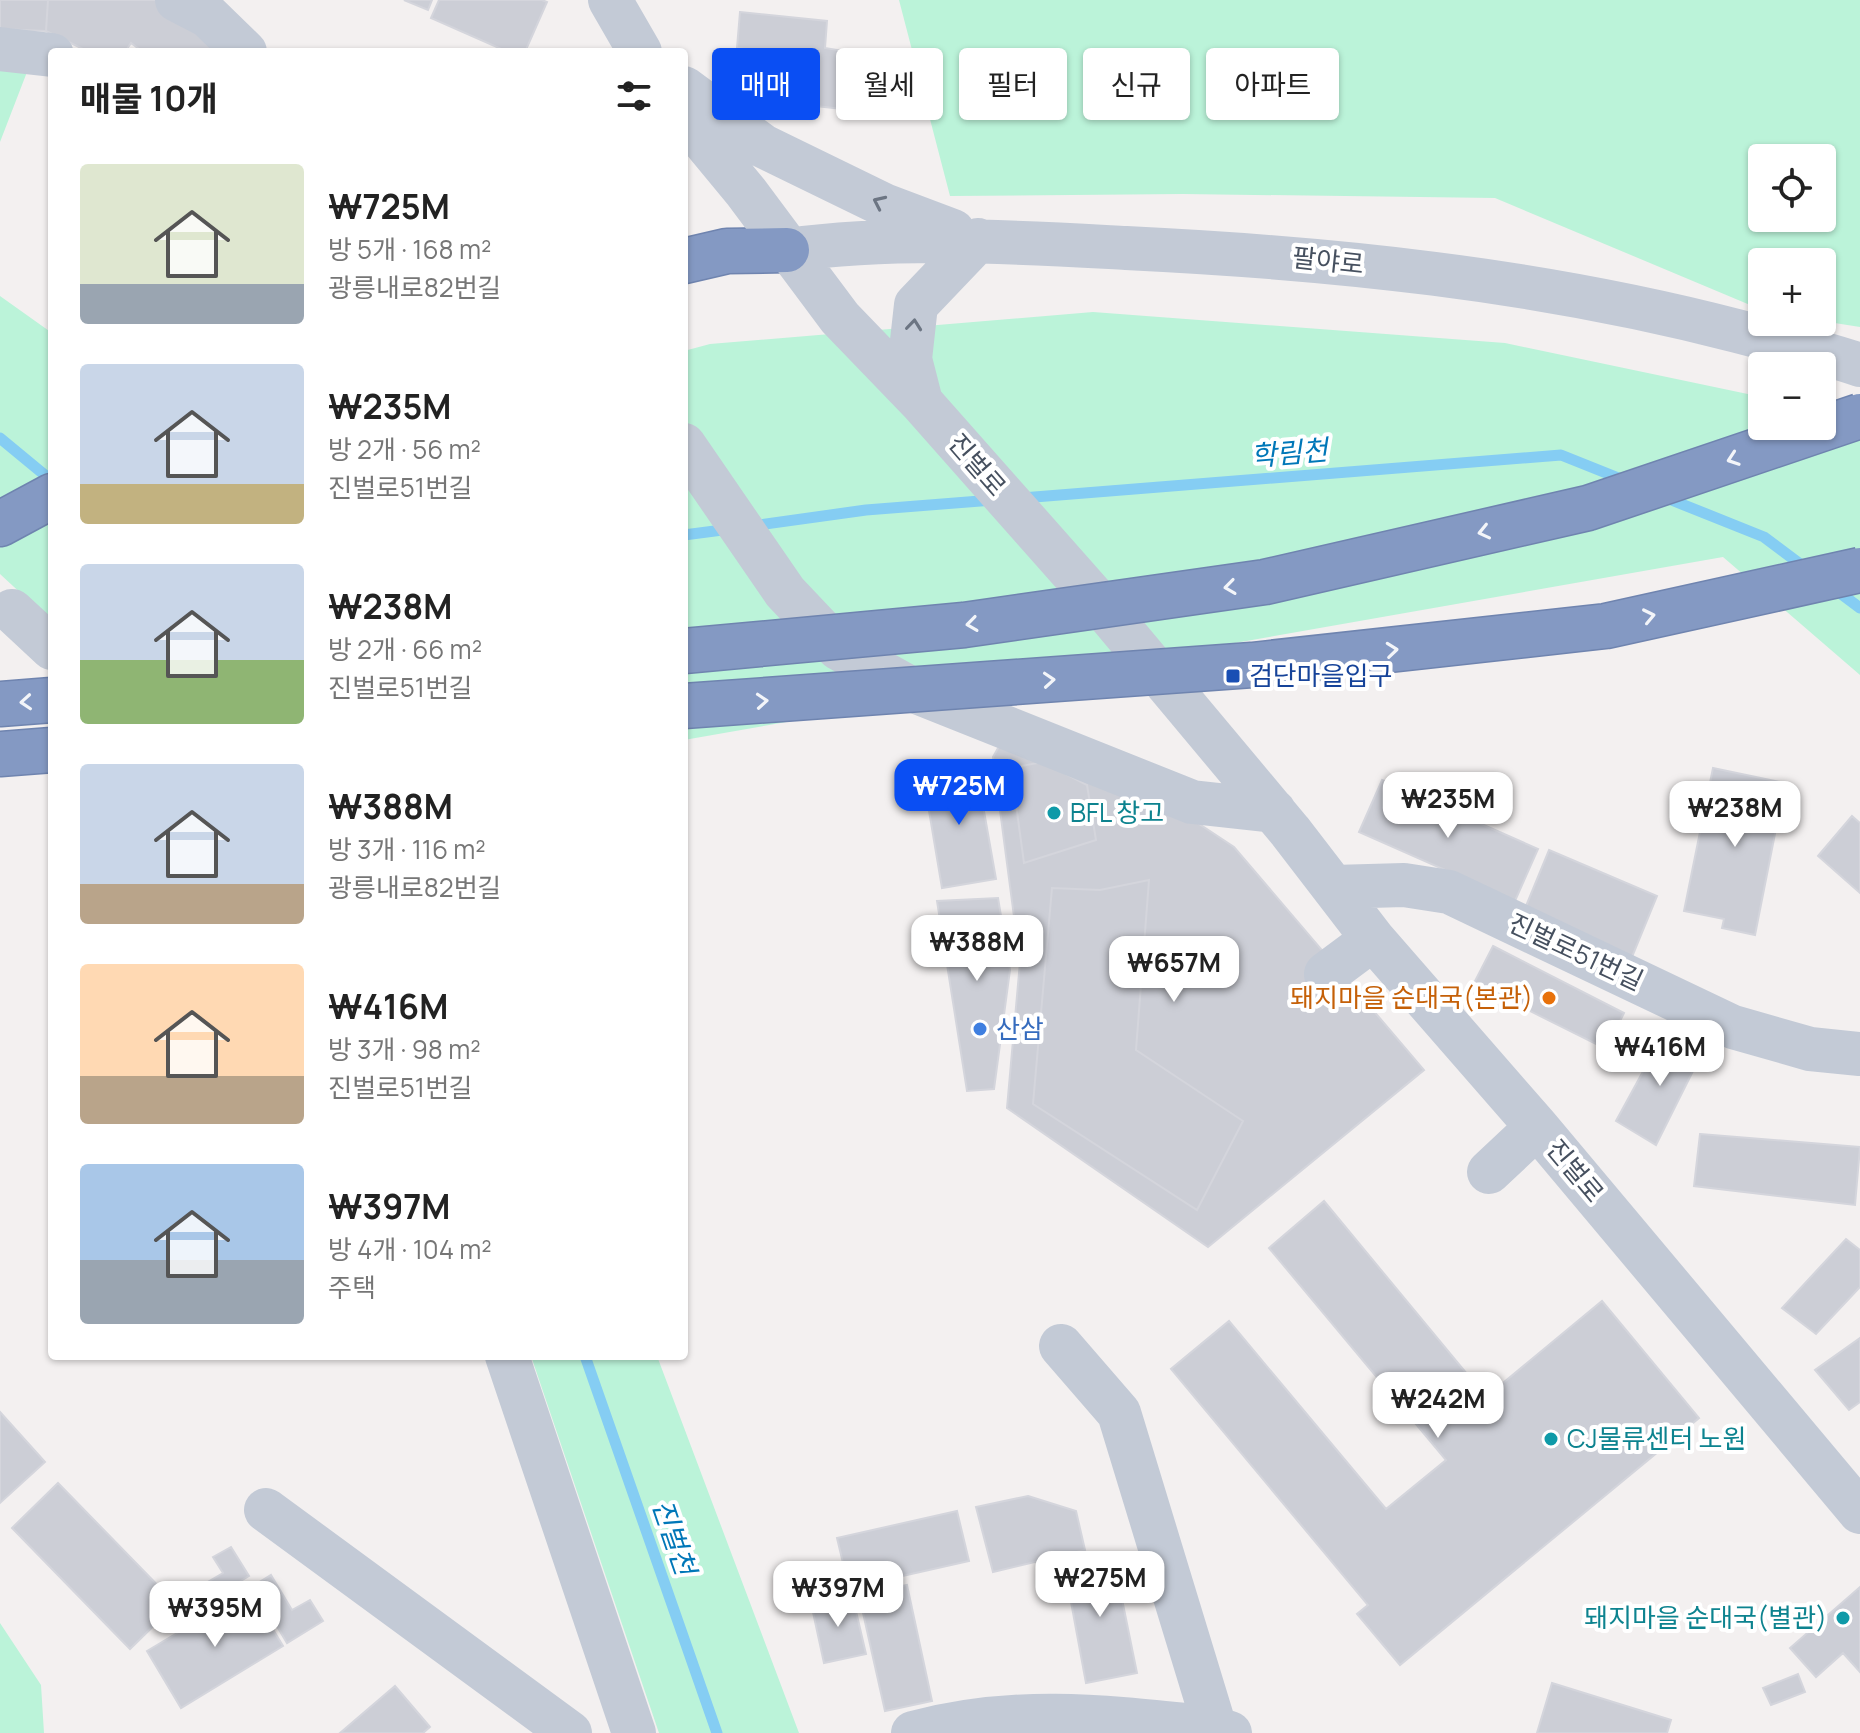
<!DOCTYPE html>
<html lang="ko">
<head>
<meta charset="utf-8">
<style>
	:root { --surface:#fff; --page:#f2f2f2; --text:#222; --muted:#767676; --accent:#0a4ef3 }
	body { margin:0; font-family:Manrope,"Noto Sans KR",sans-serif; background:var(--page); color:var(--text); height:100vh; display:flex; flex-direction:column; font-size:30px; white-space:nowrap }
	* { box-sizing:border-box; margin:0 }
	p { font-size:26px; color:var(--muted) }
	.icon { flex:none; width:44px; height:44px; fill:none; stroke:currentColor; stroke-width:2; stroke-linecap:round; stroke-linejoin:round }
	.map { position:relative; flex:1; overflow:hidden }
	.sheet { position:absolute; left:48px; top:48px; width:640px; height:1312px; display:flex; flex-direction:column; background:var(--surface); border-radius:8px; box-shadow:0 2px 6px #0004 }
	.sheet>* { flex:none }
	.guide { position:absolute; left:712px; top:48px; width:760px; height:72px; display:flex; gap:16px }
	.tools { position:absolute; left:1748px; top:144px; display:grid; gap:16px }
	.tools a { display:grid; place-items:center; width:88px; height:88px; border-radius:8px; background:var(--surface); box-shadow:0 2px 6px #0004; font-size:40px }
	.price { position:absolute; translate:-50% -68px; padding:0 18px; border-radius:16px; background:#fff; color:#222; font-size:26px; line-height:52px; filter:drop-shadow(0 2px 4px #0008) }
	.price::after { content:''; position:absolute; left:50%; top:48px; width:24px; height:18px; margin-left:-12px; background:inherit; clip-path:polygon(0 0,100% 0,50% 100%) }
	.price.on { background:var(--accent); color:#fff }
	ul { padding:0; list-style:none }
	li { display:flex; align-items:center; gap:24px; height:200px; padding:0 32px }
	li span { display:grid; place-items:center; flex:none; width:224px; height:160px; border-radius:8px; color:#555 }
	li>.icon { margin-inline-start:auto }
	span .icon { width:96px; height:96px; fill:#fffc; stroke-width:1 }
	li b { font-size:34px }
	h2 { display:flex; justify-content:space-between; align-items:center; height:96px; padding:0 32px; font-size:34px }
	.chip { padding:0 28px; border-radius:8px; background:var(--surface); box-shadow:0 2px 6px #0004; font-size:28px; line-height:72px }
	.chip.on { background:var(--accent); color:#fff }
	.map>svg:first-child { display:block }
</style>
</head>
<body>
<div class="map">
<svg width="1860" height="1733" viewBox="0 0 1860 1733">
	<rect width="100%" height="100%" fill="#f3f0f0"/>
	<path fill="#bbf3d9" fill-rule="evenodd" d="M899,0H1860V327L1822,321V262H1762V310L1495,198L1183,194L950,196ZM1762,158H1822V218H1762Z
		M0,69L27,72L0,142Z
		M0,296L52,333V622L0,574Z
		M1093,312L1505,343L1762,397V426L1860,428V675L1723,557L684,740V351L710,344Z
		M531,1356H657L799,1733H659Z
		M0,1623L41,1685L44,1733H0Z"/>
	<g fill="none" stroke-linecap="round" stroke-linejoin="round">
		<path stroke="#85cdf3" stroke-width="11" d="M0,438L52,481
			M1664,497L1764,537L1808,570
			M1022,498L1561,455L1626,481
			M751,526L866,510L993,500
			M684,535L730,529
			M1832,587L1860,608
			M585,1356L717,1733"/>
	</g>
	<path fill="#ccced6" stroke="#d4d5dc" stroke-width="2" d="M0,0H48L46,31L0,29Z
		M48,0H155L218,44L212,52H143L131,43L125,52H89L46,31Z
		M404,0H432L428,10Z
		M439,0H542L547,2L525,52H508L431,18Z
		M740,12L827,21L825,48L891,59L887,114L798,104L801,56L737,48Z
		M1002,741L1193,820L1234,847L1424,1070L1208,1247L1007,1108L1020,962L993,757Z
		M1043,762L1087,785L1096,840L1024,863L1011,768Z
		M976,766L996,879L942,888L923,775Z
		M1713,768L1785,783L1755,935L1722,928L1724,919L1684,911Z
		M1382,780L1538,849L1515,901L1359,832Z
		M1852,816L1860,823V893L1818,856Z
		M1549,850L1657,896L1632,957L1524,911Z
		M1149,880L1136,1050L1243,1121L1197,1210L1033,1104L1052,888L1100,890Z
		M998,898L1010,970L994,1089L967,1091L937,901Z
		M1493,946L1624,1013L1606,1049L1474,983Z
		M1664,1033L1703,1051L1656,1145L1616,1121Z
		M1700,1134L1860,1147L1855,1205L1694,1186Z
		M1324,1201L1486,1397L1602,1301L1699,1418L1400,1665L1357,1614L1368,1605L1171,1369L1229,1321L1386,1509L1446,1460L1269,1248Z
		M1846,1239L1860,1250V1287L1816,1334L1782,1308Z
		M1860,1338V1402L1849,1410L1815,1370Z
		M0,1412L45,1462L0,1503Z
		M58,1483L176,1604L130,1649L12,1528Z
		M1028,1496L1076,1511L1085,1550L993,1572L976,1507Z
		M957,1511L969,1561L849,1588L837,1538Z
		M231,1547L249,1576L208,1601L199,1587L223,1573L213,1557Z
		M1113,1555L1137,1673L1086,1683L1064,1564Z
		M271,1575L292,1610L310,1600L323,1621L287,1643L253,1586Z
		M907,1585L932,1701L885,1711L859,1595Z
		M1860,1587V1672L1843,1653L1816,1677L1790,1648Z
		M249,1590L283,1646L181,1708L147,1651Z
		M852,1594L866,1654L824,1663L811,1603Z
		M1798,1674L1805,1692L1771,1705L1763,1688Z
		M1552,1683L1671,1720L1667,1733H1537Z
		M395,1686L430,1727L423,1733H340Z"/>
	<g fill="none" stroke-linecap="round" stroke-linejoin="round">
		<defs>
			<path id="highway" d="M684,261L727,251L787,250
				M0,524L52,496
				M0,704L52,700
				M0,754L52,750"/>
		</defs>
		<use href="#highway" stroke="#6f84af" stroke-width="47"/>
		<path stroke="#c3cad6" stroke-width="44" d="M177,0L208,16L245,52
			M610,0L640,52
			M0,49L52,55
			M684,88L763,146L884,205L953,231
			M684,117L746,192L840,318L921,402L1106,611L1290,831L1373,939L1537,1127L1860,1512
			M787,250C900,235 1012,242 1126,248C1332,258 1537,279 1737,331C1778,342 1820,351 1860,365
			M921,402L910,359L916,305L978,240
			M684,445L785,592L838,648L917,692L1192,802L1274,811
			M12,611L52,648
			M1334,887L1404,885L1449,892L1733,1027L1810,1049L1860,1054
			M1326,974L1373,939
			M1489,1172L1537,1127
			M1061,1346L1119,1413L1215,1728
			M507,1356L634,1733
			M266,1510L570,1733
			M913,1733C1017,1705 1109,1717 1215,1728L1230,1733"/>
		<use href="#highway" stroke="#8499c3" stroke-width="44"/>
		<defs>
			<path id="highway-bridge" d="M684,651L964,625L1265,582L1588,508L1860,416
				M684,706L1252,665L1606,626L1860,570"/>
		</defs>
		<use href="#highway-bridge" stroke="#6f84af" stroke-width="47" stroke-linecap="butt"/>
		<use href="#highway-bridge" stroke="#8499c3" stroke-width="44"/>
	</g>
	<defs><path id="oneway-chevron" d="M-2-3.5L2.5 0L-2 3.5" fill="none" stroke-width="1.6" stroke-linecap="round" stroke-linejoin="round" transform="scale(2)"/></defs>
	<g stroke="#6c7583">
		<use href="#oneway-chevron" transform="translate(879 202) rotate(-155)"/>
		<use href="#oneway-chevron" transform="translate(914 325) rotate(-84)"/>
	</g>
	<g stroke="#f3f5f9">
		<use href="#oneway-chevron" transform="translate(1733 459) rotate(161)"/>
		<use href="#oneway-chevron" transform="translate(1484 532) rotate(167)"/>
		<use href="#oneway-chevron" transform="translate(1230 587) rotate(172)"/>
		<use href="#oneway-chevron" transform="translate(1649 616) rotate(-12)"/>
		<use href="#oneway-chevron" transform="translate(972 624) rotate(172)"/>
		<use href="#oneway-chevron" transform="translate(1392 650) rotate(-6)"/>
		<use href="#oneway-chevron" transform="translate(1049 680) rotate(-4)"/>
		<use href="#oneway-chevron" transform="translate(762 701) rotate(-4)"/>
		<use href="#oneway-chevron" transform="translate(26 702) rotate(176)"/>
	</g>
	<rect fill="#1a4fb4" stroke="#fff" stroke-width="3" x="1225" y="668" width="16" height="16" rx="4"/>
	<g fill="#0f9aa8" stroke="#fff" stroke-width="3">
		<circle cx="1054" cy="813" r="8"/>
		<circle cx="1551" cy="1439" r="8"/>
		<circle cx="1843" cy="1618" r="8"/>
	</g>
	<circle fill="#e8710a" stroke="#fff" stroke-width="3" cx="1549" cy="998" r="8"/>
	<circle fill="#3f7fe0" stroke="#fff" stroke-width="3" cx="980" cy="1029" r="8"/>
	<g text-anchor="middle" stroke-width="8" stroke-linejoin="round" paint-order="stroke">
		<g font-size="26" fill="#46505f" stroke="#fff">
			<text transform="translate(1328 261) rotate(6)" y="9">팔야로</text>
			<text transform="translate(977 465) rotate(49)" y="9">진벌로</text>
			<text transform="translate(1576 952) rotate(25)" y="9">진벌로51번길</text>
			<text transform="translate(1575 1171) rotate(50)" y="9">진벌로</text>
		</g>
		<g font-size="26" fill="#164399" stroke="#fff" text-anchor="start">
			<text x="1249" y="685">검단마을입구</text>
		</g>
		<g font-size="26" fill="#0d838f" stroke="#fff" text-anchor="start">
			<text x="1070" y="822">BFL 창고</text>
			<text x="1567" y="1448">CJ물류센터 노원</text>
			<text x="1827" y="1627" text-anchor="end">돼지마을 순대국(별관)</text>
		</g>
		<g font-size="26" fill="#c56008" stroke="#fff" text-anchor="end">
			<text x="1533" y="1007">돼지마을 순대국(본관)</text>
		</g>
		<g font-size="26" fill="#366cbe" stroke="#fff" text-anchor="start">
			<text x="996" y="1038">산삼</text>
		</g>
		<g font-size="28" font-style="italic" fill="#0077b8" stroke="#fff">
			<text transform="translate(1289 453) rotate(-5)" y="10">학림천</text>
			<text transform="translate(674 1537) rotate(71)" y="10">진벌천</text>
		</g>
	</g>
</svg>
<div class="tools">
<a><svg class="icon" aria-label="locate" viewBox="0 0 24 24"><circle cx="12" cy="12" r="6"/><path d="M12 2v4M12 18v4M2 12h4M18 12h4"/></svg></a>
<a>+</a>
<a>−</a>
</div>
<b class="price on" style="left:959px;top:827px">₩725M</b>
<b class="price" style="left:1448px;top:840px">₩235M</b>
<b class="price" style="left:1735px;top:849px">₩238M</b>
<b class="price" style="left:977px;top:983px">₩388M</b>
<b class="price" style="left:1174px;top:1004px">₩657M</b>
<b class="price" style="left:1660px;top:1088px">₩416M</b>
<b class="price" style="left:1438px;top:1440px">₩242M</b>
<b class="price" style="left:1100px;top:1619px">₩275M</b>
<b class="price" style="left:838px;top:1629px">₩397M</b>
<b class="price" style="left:215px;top:1649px">₩395M</b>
<div class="guide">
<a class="chip on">매매</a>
<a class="chip">월세</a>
<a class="chip">필터</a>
<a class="chip">신규</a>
<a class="chip">아파트</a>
</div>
<section class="sheet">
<h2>매물 10개<svg class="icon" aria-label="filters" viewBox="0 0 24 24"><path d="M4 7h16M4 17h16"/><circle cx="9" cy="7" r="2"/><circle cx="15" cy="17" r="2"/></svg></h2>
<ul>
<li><span style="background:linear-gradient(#dfe7d0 75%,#9aa5b1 0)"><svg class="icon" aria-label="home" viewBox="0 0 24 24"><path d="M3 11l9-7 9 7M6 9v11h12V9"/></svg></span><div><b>₩725M</b><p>방 5개 · 168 m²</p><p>광릉내로82번길</p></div></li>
<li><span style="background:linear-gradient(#c9d6e8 75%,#c2b280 0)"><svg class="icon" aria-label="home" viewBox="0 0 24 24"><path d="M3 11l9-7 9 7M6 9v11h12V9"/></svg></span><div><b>₩235M</b><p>방 2개 · 56 m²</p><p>진벌로51번길</p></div></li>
<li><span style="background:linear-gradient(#c9d6e8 60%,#8fb573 0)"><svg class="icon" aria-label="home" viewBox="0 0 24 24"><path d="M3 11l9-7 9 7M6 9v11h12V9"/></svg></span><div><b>₩238M</b><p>방 2개 · 66 m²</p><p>진벌로51번길</p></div></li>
<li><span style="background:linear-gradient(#c9d6e8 75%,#b9a48a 0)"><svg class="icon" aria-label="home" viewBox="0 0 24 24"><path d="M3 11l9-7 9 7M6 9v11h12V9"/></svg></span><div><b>₩388M</b><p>방 3개 · 116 m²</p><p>광릉내로82번길</p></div></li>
<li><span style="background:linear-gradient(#ffd9b3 70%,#b9a48a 0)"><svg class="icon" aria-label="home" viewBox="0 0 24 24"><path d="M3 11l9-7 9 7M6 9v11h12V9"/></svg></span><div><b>₩416M</b><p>방 3개 · 98 m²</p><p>진벌로51번길</p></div></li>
<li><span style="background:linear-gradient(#a9c7e8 60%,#9aa5b1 0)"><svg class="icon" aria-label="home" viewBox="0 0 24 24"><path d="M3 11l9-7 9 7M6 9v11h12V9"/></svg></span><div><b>₩397M</b><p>방 4개 · 104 m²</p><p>주택</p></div></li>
</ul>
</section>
</div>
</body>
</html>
